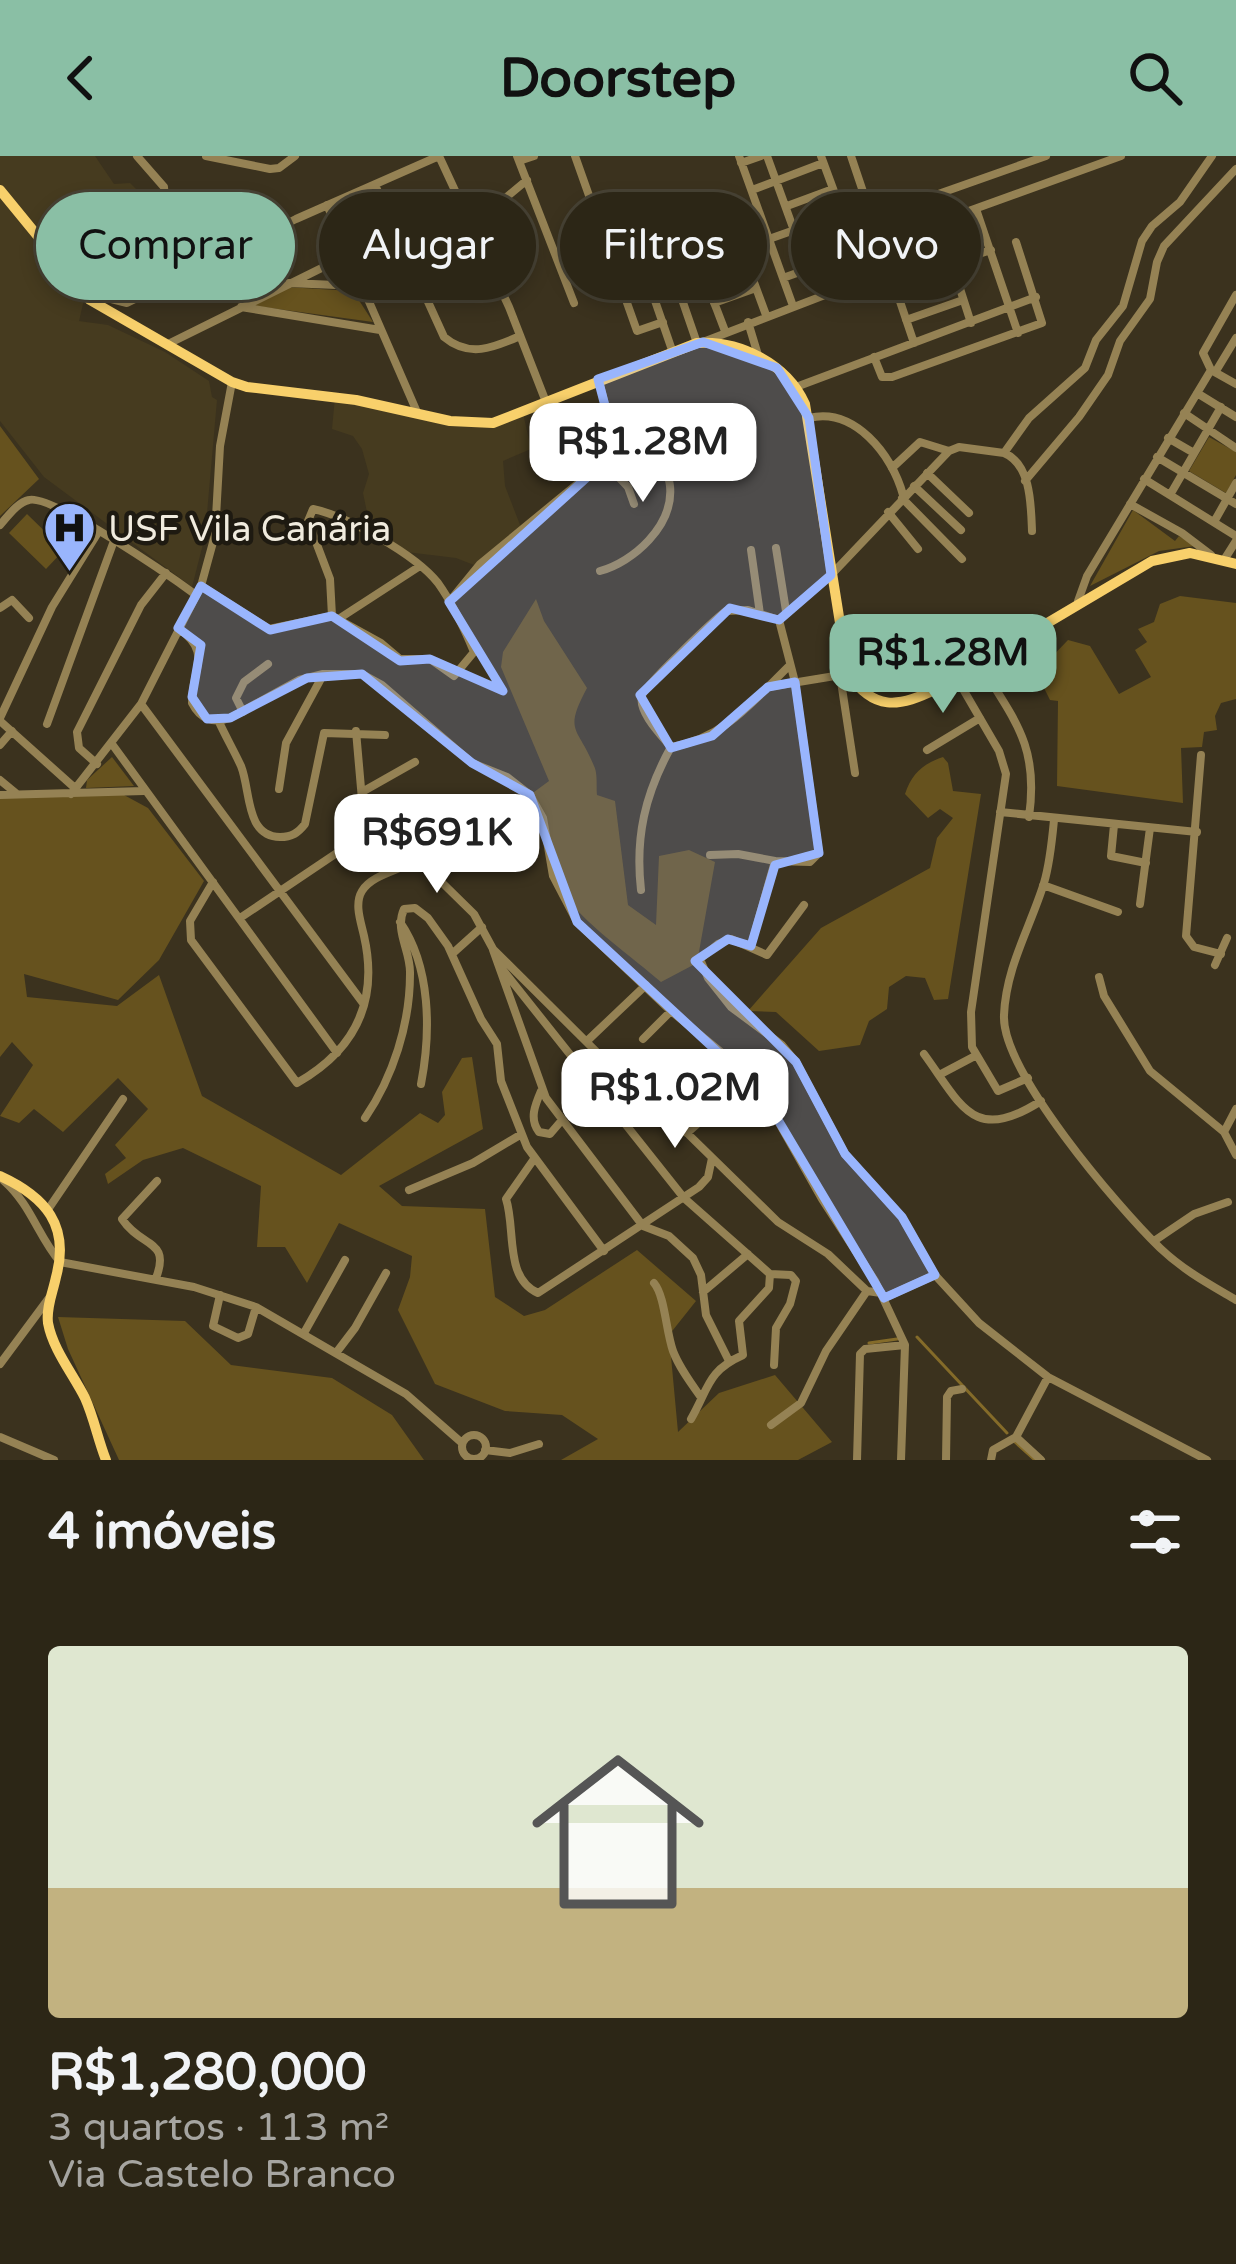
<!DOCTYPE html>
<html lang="pt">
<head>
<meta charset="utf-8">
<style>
	:root { --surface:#2c2616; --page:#383223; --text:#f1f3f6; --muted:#a6a5a1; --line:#484335; --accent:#8abfa5 }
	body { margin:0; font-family:"Varela Round",sans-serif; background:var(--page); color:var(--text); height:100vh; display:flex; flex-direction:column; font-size:45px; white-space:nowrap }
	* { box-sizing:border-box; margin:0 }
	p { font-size:39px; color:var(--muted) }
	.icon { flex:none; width:66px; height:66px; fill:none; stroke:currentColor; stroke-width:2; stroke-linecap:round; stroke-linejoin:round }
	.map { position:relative; height:1304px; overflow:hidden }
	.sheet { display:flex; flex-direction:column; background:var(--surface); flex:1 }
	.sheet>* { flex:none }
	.top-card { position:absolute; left:36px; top:36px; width:1164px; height:108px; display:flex; gap:24px }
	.price { position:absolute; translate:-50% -102px; padding:0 27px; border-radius:24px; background:#fff; color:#222; font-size:39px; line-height:78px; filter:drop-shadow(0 3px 6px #0008) }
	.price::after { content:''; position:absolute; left:50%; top:72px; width:36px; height:27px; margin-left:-18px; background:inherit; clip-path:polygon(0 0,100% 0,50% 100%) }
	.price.active { background:var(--accent); color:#111 }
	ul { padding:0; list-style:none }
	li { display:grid; align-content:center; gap:24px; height:636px; padding:0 48px }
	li+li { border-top:3px solid var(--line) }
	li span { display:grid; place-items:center; height:372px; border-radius:12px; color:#555 }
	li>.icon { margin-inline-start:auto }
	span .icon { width:216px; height:216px; fill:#fffc; stroke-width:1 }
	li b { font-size:51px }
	h2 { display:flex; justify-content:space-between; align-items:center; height:144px; padding:0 48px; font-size:51px }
	.tag { padding:0 42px; border-radius:54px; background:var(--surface); box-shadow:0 6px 18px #0003,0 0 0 3px var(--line); font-size:42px; line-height:108px }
	.tag.active { background:var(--accent); color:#111 }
	header { display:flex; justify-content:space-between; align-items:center; height:156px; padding:0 48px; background:var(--accent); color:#111; font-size:54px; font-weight:800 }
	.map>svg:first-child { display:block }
</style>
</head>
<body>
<header><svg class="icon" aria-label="back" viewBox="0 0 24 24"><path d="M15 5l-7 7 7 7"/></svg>Doorstep<svg class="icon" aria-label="search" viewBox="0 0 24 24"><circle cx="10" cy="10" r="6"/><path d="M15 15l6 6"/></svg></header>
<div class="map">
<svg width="1236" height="1304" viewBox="0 0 1236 1304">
	<rect width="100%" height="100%" fill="#3b321e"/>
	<path fill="#463b1f" d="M0,0H95L114,28L130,27L138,35L166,92L88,127L79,165L108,169L165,196L209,225L212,241L217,244L205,380L192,431L44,321L0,265Z
		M335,241L465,267L523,257L531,293L503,305L505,330L522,374L474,409L456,402L398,395L384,369L368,361L363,337L369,318L362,293L353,280L332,273Z"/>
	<path fill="#66521e" d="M286,131L353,135L373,166L256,150V146Z
		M0,270L39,323L0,360Z
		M1209,281L1236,296V319L1226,337L1189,315Z
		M1133,354L1175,385L1179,380L1195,390L1159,395L1090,430Z
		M27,358L64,394L46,413L9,377Z
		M1180,440L1236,447V543L1221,547L1215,560L1217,574L1204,576L1202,591L1181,592L1183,647L1057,630L1058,545L1050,544L1039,522L1044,509L1068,484L1090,490L1119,538L1151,521L1135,494L1147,486L1138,473L1154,466L1160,448Z
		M536,443L544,465L587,532C563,577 578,570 594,610C598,618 596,631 597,639L615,645L628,749L656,769L659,700L689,694L715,706L697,807L661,826C636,804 578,763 564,737C546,705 548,670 530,639L549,625L501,511L503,496Z
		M112,601L134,630L86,632L87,624Z
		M943,601L948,607L953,635L981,638L948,843L934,844L925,822L906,820L889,831L887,853L869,865L860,889L819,895L776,856L748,855L821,772L930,712L937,682L953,662L940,653L928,662L905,638C912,617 923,608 943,601Z
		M124,639L148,652L204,725L159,804L118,844L24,818L27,841L117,850L159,819L202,940L341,1019L420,957L438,967L445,959L442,936L462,902L472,901L483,973L379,1030L402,1050L485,1053L495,1141L524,1160L545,1154L637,1094L696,1145L669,1179L678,1276L719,1237L775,1219L832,1286L798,1304H561L598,1283L562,1259L505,1255L435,1228L398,1154L410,1121L412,1100L339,1067L307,1127L285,1091H257L261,1030L183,992L143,1004L108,1028L105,1018L126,1002L115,989L148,953L118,922L63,976L34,953L19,967L0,960L33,909L12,886L0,901V641Z
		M58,1161L185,1165L231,1209L332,1222L392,1259L424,1304H119L68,1193Z"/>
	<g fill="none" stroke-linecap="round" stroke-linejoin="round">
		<path stroke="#846b29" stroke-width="3" d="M917,1181L1007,1277
			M869,1187L897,1183
			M1015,1286L1035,1304"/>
		<path stroke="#958254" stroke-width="8" d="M137,0L164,31L168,80L186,119
			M206,0L270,13L279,12L295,0
			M439,0L509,151L546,246
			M517,0L574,147
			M575,0L637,175L663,166
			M739,0L793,150
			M767,0L808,113
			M821,0L856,95
			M851,0L914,187
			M519,5L534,0
			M741,7L761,0
			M375,29L444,181C469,202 493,192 520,180
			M752,34L823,7
			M327,49L417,256
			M787,50L833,33
			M976,53L1018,177
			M873,61L1046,0
			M819,66L842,132
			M939,67L971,167
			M473,69L527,24
			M733,69L766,159
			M769,83L868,48
			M951,107L991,94
			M701,116L652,136L645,112C651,101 679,91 692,96C704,121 715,148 725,175
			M783,122L1121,0
			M676,126L697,187
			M289,127L359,130
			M84,136L127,147L296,63L439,0
			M652,136L672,194
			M1236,139L1203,197L1211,214L1236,228
			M899,141L954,119
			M714,147L756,132
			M241,151L380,174
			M906,164L963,144
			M748,166L758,199
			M703,186L947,92
			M168,188L348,99
			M874,201L882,221H892L1042,167L1016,86
			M1216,215L1236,182
			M796,231L1036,141
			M1197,237L1236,261
			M1184,257L1236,292
			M809,262C854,251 892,298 903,339
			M1168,282L1194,297
			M949,295L959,291L1004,297L1029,262L1085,212L1096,184L1123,150L1142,85L1152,70L1180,46L1212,0
			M1004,297C1031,308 1031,349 1032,375
			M1157,301L1236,348
			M609,311L628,331L634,348
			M892,312L920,286L949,295
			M927,317L969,357
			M1144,323L1236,380
			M1025,325L1079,261L1108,219L1120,185L1150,143L1157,106L1164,90L1236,13
			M914,330L961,374
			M1170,339L1221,251
			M902,342L962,403
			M1130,348L1182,377L1211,399
			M888,356L918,393
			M1214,366L1236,327
			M0,369C8,360 18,346 29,344C52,338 173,422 196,439
			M776,392L786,455
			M751,394L760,458
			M1224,404L1236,385
			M600,415C633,406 674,370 670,330C668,312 656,292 651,274L646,270L632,274L609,310
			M201,430L269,473L332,460L381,487L400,503H430L454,520L474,496C464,472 453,448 438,427C416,399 347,360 313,353L308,365L330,423L332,460
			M1078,445L1087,420L1211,214
			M449,446L480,408L604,306L610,269L599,225
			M0,452L12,444L29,462
			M340,462L420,410
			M779,464L748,454L726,455C714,464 643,531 642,540C638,556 661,579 671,591C724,583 753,545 790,509
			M779,464L831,419L949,295
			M178,472C213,497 192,511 192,547C200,563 213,568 230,562L299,524L323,518H362L382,529L472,607L507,621L530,639L543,662L553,720L577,766L671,855L738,910L762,937L822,1043L875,1125L905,1189L901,1304
			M980,508C1015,565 1039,590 1029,661
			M840,519L855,617
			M956,521L999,595L1006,618L971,856L972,891L998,935L1028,922
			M768,531L841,519
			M141,548L363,847
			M243,556L236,542L244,526L268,508
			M0,562L52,451L99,375
			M0,565L76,633
			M219,566C226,581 234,595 241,610C251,635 245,680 280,681C292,681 298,677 305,668L324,577L385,579
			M47,568L115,382
			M356,575L365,678
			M112,588L337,897
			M0,589L12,575
			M927,594L980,562
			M1201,599L1186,780L1194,791L1221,798
			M97,608L79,592L77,576L141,449L166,417
			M0,624L17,638
			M279,633L286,587L323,519
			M362,636L415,606
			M71,638L141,548L201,430L215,379L220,290L232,226
			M0,639L144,635
			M1000,656L1197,676
			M1054,664C1052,685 1050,707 1044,727C1030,772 1006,811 1004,859C1001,915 1118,1051 1160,1092C1183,1114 1209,1128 1236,1144
			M1114,669L1111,700L1146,707
			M365,678L393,684L418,703L474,758L493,793L655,954L687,977L778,1066L828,1098L867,1135L881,1137
			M710,699L738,698L775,705
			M427,711L489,662
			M213,726L190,765L191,784L297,927C355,894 379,846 364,780C361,766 354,748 362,735C372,718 402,714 418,703
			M1043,729L1118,756
			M641,734C635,681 645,638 671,591
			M1140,748L1150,672
			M804,749L767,799L731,783L718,788L700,803L708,822L731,851L782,889L796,906L845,998L902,1061L935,1119L979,1167L1048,1221L1207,1304
			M240,762L365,678
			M400,766C431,811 431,876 421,928
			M751,790L775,705L810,706L819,697L795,526L779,464
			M493,794L546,942L643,1070L669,1080L693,1102L701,1119L706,1159L728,1203
			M452,798L482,771
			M499,809L684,1042L770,1118
			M1215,809L1227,782
			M1099,821L1104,840L1150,915L1224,976L1236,999
			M643,883L671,855
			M587,885L646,829
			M924,898C962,950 973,988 1041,945
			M939,919L975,900
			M541,935C535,949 529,963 539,976L550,978L562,964
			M365,962C393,921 410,868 410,818C411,795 394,775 404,753L415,752L428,762L448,790L481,863L497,888L501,925L527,991L604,1095
			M1224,976L1236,953
			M687,977L735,935L772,951
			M534,1003L506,1043C516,1073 504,1122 538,1137L699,1031L708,1021L712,1002
			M4,1025C31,1049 38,1080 60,1106L194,1131L256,1151L406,1238L462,1287
			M409,1034L473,1007L520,979
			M49,1052L123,943
			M1154,1085L1194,1058L1228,1046
			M770,1118L791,1119L796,1125L790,1148L776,1172L774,1209
			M156,1122C171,1083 141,1092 122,1063L157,1025
			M654,1127C665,1140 666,1176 673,1195C679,1211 690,1226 700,1240
			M703,1136L748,1098
			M220,1139L213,1170L238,1182L248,1178L256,1151
			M884,1142L935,1119
			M304,1177L345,1104
			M336,1197L355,1172L386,1117
			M0,1208L49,1142
			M691,1263C709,1232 707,1215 743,1199L739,1165L769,1132L770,1118
			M771,1269L801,1247L826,1195L867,1135
			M462 1291a12 12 0 1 1 24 0a12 12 0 1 1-24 0Z
			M0,1281L54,1304
			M1016,1281L1048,1221
			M1016,1281L1041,1304
			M485,1294L510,1297L539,1288
			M857,1304L860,1198L865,1193L905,1189
			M946,1304L947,1241L951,1235L962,1233
			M991,1304L993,1294L1016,1281"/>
		<path stroke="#f8d06b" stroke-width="10" d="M0,34L90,144L232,226L247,231L356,244L450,265L493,267L697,187C740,184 787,208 805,248L848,517C873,555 899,552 936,533L1152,405L1190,397L1236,408
			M0,1020C46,1041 70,1070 56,1121C53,1136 46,1151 48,1167C53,1194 73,1218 85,1242C94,1262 98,1284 106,1304"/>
	</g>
	<path fill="#99b5fd" fill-opacity="0.2" stroke="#99b5fd" stroke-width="9" stroke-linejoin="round" d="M703,186L777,212L809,262L831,419L779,464L730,452L640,539L671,592L712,580L768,531L795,526L819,697L775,709L751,790L728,783L695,805L796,906L845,998L902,1061L935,1119L884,1142L762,937L577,766L530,639L472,607L362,518L307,522L230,562L207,563L192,541L201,489L178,472L201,430L270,474L332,460L400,505L430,503L503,535L449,446L604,306L610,269L598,223Z"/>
	<defs>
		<symbol id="hospital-pin" viewBox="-11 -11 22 30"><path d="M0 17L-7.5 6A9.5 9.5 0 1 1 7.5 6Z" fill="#99b5fd" stroke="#1e1a11"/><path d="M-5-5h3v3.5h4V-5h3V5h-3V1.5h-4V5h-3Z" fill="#111"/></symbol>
	</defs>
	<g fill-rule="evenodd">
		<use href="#hospital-pin" x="40" y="342" width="59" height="81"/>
	</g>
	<g text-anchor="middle" stroke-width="9" stroke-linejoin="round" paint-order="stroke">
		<g font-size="36" fill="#f0ebde" stroke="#1e1a11" text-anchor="start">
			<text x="108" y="385">USF Vila Canária</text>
		</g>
	</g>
</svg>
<b class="price" style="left:643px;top:349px">R$1.28M</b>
<b class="price active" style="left:943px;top:560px">R$1.28M</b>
<b class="price" style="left:437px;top:740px">R$691K</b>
<b class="price" style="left:675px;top:995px">R$1.02M</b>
<div class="top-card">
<a class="tag active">Comprar</a>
<a class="tag">Alugar</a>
<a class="tag">Filtros</a>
<a class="tag">Novo</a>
</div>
</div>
<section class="sheet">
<h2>4 imóveis<svg class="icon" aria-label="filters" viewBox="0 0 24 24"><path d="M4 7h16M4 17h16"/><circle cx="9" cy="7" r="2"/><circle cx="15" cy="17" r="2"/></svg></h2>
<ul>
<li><span style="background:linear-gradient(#dfe7d0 65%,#c2b280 0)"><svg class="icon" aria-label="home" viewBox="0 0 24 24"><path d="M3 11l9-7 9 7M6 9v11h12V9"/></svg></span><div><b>R$1,280,000</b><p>3 quartos · 113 m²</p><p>Via Castelo Branco</p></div></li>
</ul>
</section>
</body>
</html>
